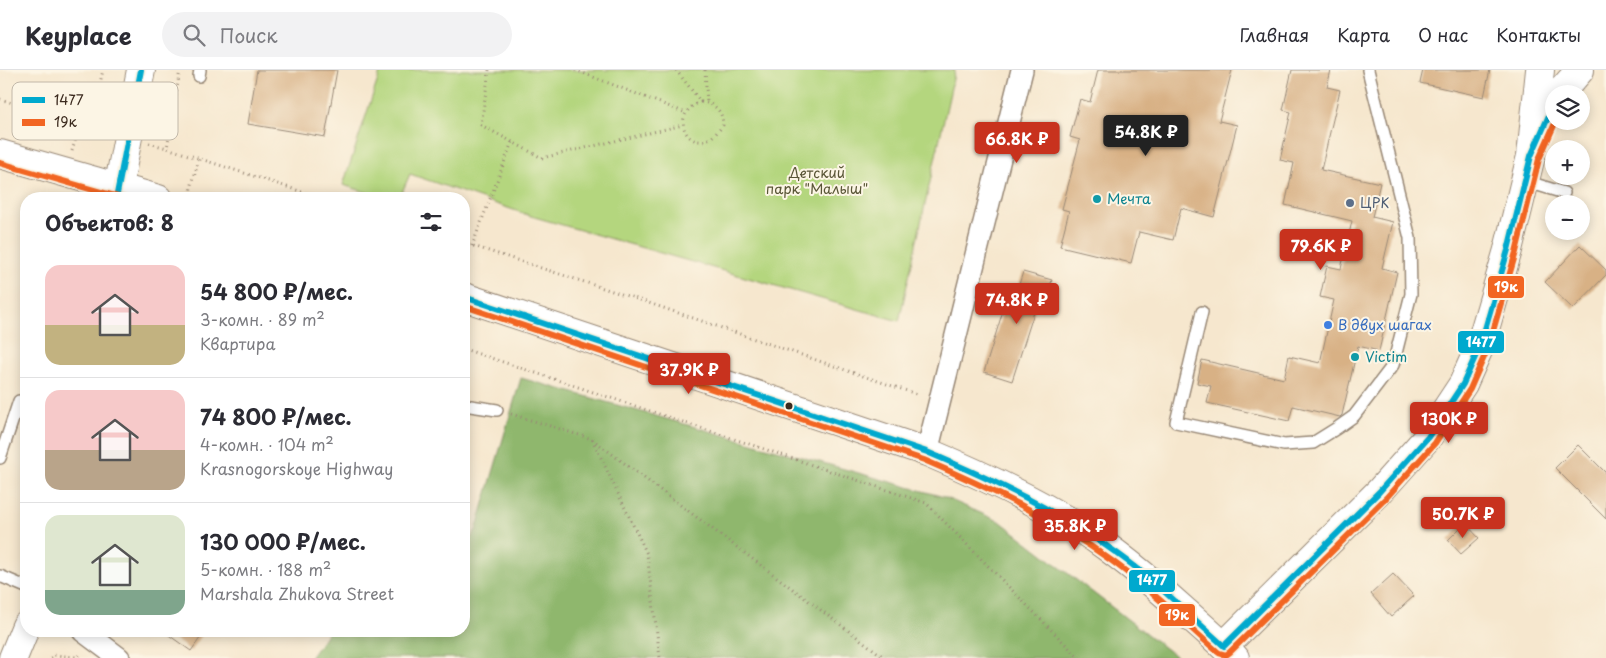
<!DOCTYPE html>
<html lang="ru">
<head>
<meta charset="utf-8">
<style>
	:root { --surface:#fff; --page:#f2f2f3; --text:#2b2b33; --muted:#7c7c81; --line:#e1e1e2; --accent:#c8321e }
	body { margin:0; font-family:"Playpen Sans",sans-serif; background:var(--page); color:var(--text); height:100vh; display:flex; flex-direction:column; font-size:19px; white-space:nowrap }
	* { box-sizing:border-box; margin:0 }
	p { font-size:16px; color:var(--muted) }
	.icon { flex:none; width:28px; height:28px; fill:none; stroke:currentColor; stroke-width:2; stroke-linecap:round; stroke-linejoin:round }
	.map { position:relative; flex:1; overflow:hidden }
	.details { position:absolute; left:20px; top:122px; width:450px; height:445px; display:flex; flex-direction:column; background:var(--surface); border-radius:20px; box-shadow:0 2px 12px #0003 }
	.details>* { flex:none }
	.fabs { position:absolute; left:1545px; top:15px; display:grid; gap:10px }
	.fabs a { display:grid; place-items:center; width:45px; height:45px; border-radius:50%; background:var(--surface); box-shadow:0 2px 12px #0003; font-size:25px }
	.price { position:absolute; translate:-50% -42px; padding:0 11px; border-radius:5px; background:var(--accent); color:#fff; font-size:16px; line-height:32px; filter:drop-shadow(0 1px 2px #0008) }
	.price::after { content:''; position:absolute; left:50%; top:30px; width:15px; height:11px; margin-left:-8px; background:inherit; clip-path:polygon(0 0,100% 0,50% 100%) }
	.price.on { background:#222; color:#fff }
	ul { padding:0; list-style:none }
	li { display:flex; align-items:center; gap:15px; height:125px; padding:0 25px }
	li+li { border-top:1px solid var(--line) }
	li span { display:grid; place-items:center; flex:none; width:140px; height:100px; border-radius:15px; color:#555 }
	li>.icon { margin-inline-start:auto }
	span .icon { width:60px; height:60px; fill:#fffc; stroke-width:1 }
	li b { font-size:21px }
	h2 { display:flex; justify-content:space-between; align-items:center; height:60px; padding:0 25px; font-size:21px }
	header { display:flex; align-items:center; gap:30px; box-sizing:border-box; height:70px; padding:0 25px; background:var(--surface); border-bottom:1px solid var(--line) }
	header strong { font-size:24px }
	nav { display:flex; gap:28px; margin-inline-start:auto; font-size:18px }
	.search { width:350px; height:45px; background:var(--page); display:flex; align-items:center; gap:12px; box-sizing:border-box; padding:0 18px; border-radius:28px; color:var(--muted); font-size:19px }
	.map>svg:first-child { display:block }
</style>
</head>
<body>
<header>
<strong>Keyplace</strong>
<div class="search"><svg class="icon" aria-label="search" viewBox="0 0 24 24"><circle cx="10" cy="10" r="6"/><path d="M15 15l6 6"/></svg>Поиск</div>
<nav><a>Главная</a><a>Карта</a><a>О нас</a><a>Контакты</a></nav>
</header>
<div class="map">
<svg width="1606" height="588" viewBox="0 0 1606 588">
	<rect width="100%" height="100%" fill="#fcf5e5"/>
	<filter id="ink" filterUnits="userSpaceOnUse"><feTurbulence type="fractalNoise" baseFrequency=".02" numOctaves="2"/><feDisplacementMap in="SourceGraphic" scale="10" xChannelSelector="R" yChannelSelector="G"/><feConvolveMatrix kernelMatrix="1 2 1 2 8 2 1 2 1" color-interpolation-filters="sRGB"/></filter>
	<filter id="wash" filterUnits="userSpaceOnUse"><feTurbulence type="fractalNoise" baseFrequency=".0096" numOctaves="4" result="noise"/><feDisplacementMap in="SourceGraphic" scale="20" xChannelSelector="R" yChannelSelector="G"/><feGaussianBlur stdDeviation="1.12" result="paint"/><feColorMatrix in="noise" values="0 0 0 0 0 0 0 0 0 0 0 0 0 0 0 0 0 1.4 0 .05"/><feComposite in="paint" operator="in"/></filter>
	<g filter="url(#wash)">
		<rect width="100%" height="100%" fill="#f6e7ce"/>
		<path fill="#b4d67e" stroke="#78804e" d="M381,0H955L899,251L531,146L410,104L399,129H389L343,115Z"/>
		<path fill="#8fb76d" stroke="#657046" d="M521,308L944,427L1001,452L1178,588H310L329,561H464V477L476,460Z"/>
		<g id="blocks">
			<path fill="#d8b185" d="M257,0H337L325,67L248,54Z
				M1098,0H1232L1219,51L1237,55L1214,147L1181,138L1173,170L1139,162L1131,193L1060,176L1069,141L1062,139L1080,70L1070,67L1080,29L1090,32Z
				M1292,0H1331L1327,17L1340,20L1321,100L1380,113L1372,147L1393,152L1382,198L1397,202L1379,281L1358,276L1342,345L1340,347L1293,336L1289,351L1207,333L1211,316L1197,313L1202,290L1284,309L1289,286L1320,293L1334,230L1320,227L1327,196L1341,199L1352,151L1285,135L1294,93L1280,90L1291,42L1283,40Z
				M1423,0H1490L1484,27L1420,13Z
				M1580,175L1606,200V205L1573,239L1545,212Z
				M1023,202L1052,210L1049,220L1053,221L1048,236L1037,233L1012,311L984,302L1006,231L1013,233Z
				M1578,375L1606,403V449L1555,398Z
				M1465,453L1479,468L1461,484L1448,470Z
				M1393,504L1414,526L1391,547L1371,524Z
				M163,561H205L191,581Z"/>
		</g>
	</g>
	<g filter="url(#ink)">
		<use href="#blocks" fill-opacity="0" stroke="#988876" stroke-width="1"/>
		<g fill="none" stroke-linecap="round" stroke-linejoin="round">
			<defs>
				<path id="lane" d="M199,6L200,0
					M1525,111L1564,123
					M1202,242L1176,352L1284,375L1313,373L1337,358L1354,346L1393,295L1411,224L1410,168L1368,0
					M464,335L497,340
					M0,388L19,331
					M0,506L26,517"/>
				<path id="street" d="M927,382L1022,0
					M83,561L119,588"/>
				<path id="secondary" d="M1559,24L1580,0
					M0,84L158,129
					M116,129L141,0
					M464,227L927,382C982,405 1034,429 1084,461C1119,484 1151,511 1182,539C1200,555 1219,571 1235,588
					M1224,576L1379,422L1428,367L1463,314L1480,276L1508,180L1531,86L1540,0
					M13,588L26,556"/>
			</defs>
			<use href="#lane" stroke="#988876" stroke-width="14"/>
			<use href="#street" stroke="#988876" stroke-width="24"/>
			<use href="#secondary" stroke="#988876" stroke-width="30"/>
			<path stroke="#988876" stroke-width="3" stroke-dasharray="1 4" stroke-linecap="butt" d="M180,0L167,78L324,129
				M489,0L481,55L542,88L683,55
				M575,0L686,43
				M676,0L701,32
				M705,0L707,33
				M0,29L80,55L107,62
				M701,32C715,33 723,42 723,55C694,97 663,45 701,32Z
				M90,58L103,0
				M149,73L167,78
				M72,81L80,55
				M188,129L199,89
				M464,173L643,231L919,325
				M472,176L512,72
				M464,279L926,433L1079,588
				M511,344L592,369L647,484L660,588
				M592,369L885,588
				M51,588L53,585L78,587L81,583"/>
			<use href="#lane" stroke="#fff" stroke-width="11"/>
			<use href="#street" stroke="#fff" stroke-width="21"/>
			<use href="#secondary" stroke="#fff" stroke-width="28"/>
			<defs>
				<path id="bus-1" d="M116,129L141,0
					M464,227L927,382C993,410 1059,441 1118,484C1156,511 1189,545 1224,576L1379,422L1428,367L1463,314L1480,276L1508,180L1531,86L1554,34"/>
				<path id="bus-2" d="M0,93L125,129
					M464,236L924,390C990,418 1054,449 1112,491C1150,518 1183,552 1219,583L1226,585L1230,582L1386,428L1435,373L1470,319L1488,278L1516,182L1539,89L1556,51"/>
			</defs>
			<use href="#bus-1" stroke="#fcf5e5" stroke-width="10"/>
			<use href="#bus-2" stroke="#fcf5e5" stroke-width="10"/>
			<use href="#bus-1" stroke="#00a9ce" stroke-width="6"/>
			<use href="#bus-2" stroke="#f26522" stroke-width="6"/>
		</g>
	</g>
	<g fill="#0f9aa8" stroke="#fcf5e5" stroke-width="2">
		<circle cx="1097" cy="129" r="5"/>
		<circle cx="1355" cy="287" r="5"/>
	</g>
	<circle fill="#5c6f8a" stroke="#fcf5e5" stroke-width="2" cx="1350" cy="133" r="5"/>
	<circle fill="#3f7fe0" stroke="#fcf5e5" stroke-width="2" cx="1328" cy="255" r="5"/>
	<circle fill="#3b2a1e" stroke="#fcf5e5" stroke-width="2" cx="789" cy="336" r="4.5"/>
	<g text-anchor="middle" stroke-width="4" stroke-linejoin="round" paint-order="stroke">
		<g font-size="14" fill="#595536" stroke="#fcf5e5">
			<text x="817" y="108">Детский<tspan x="817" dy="16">парк "Малыш"</tspan></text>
		</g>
		<g font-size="14" fill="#0d838f" stroke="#fcf5e5" text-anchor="start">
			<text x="1107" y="134">Мечта</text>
			<text x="1365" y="292">Victim</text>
		</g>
		<g font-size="14" fill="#4e5e75" stroke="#fcf5e5" text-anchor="start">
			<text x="1360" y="138">ЦРК</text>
		</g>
		<g font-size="14" fill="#366cbe" stroke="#fcf5e5" text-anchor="start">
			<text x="1338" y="260">В двух шагах</text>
		</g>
	</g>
	<rect x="12" y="12" width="166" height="58" rx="8" fill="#fcf5e5" stroke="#c2b8a9" stroke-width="1"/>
	<rect x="22" y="27" width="23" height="6" fill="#00a9ce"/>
	<rect x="22" y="49" width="23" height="7" fill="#f26522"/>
	<g font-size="14" fill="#3b2a1e">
		<text x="54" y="35">1477</text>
		<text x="54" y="57">19к</text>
	</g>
	<g stroke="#fcf5e5" stroke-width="2">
		<rect x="1487" y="205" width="38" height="24" rx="5" fill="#f26522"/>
		<rect x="1457" y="260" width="48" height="24" rx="5" fill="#00a9ce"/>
		<rect x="1128" y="499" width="48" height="24" rx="5" fill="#00a9ce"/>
		<rect x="1158" y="533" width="38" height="24" rx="5" fill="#f26522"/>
	</g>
	<g font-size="14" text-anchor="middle" font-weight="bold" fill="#fff">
		<text x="1506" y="222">19к</text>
		<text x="1481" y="277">1477</text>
		<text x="1152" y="515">1477</text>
		<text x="1177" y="550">19к</text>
	</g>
</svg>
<div class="fabs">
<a><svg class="icon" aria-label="layers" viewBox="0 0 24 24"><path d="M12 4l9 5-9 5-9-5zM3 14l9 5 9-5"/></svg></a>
<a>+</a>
<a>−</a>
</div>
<b class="price on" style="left:1146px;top:87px">54.8K ₽</b>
<b class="price" style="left:1017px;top:94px">66.8K ₽</b>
<b class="price" style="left:1321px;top:201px">79.6K ₽</b>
<b class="price" style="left:1017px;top:255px">74.8K ₽</b>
<b class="price" style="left:689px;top:325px">37.9K ₽</b>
<b class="price" style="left:1449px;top:374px">130K ₽</b>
<b class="price" style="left:1463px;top:469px">50.7K ₽</b>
<b class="price" style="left:1075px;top:481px">35.8K ₽</b>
<section class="details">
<h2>Объектов: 8<svg class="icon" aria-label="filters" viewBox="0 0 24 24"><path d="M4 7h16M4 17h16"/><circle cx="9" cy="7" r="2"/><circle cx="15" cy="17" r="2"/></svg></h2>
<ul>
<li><span style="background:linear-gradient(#f6c9c9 60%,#c2b280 0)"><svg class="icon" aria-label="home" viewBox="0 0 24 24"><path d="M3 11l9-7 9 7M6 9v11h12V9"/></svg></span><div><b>54 800 ₽/мес.</b><p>3-комн. · 89 m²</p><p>Квартира</p></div></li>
<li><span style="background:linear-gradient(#f6c9c9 60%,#b9a48a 0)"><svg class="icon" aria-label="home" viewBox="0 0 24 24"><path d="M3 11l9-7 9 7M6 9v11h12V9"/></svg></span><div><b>74 800 ₽/мес.</b><p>4-комн. · 104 m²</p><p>Krasnogorskoye Highway</p></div></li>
<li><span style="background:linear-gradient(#dfe7d0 75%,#7fa58c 0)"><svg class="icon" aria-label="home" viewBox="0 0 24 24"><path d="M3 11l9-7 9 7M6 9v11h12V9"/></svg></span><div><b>130 000 ₽/мес.</b><p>5-комн. · 188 m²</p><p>Marshala Zhukova Street</p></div></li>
</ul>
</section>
</div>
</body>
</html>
